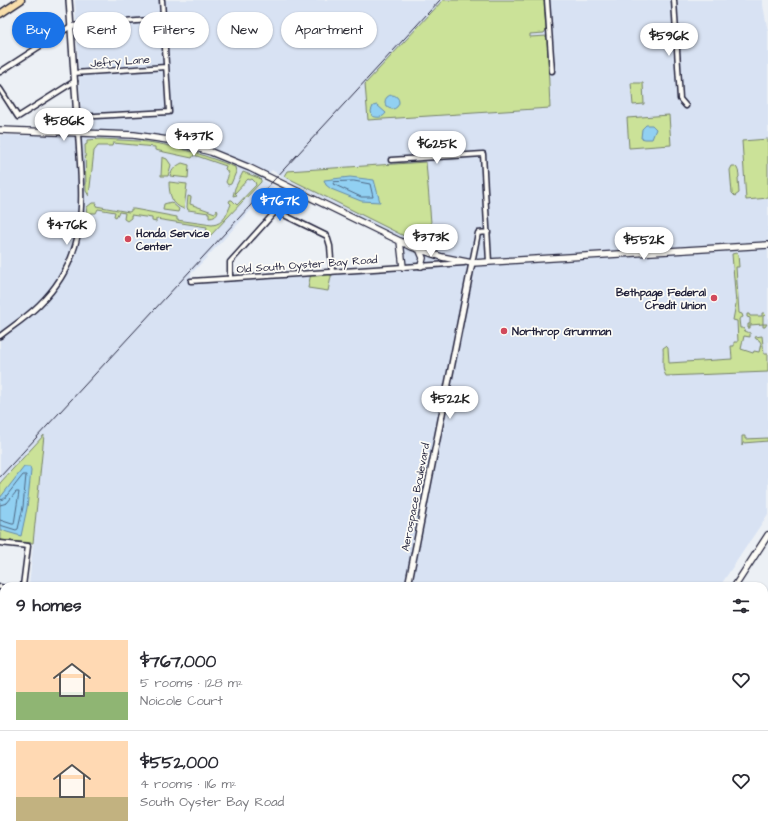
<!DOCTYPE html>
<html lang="en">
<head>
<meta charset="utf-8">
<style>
	:root { --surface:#fff; --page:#f2f2f3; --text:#2b2b33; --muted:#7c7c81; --line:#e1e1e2; --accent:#1a73e8 }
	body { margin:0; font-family:"Architects Daughter",sans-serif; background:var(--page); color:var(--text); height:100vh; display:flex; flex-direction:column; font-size:15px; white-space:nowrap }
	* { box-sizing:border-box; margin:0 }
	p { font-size:13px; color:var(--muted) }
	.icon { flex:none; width:22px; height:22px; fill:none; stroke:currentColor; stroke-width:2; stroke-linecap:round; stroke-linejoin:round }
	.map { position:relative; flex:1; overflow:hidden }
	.details { position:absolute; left:0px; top:582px; width:768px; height:256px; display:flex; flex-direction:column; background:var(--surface); border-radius:12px 12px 0 0; box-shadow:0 1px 3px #0004 }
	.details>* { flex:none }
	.top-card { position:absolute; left:12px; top:12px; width:400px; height:36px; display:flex; gap:8px }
	.price { position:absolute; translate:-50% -34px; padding:0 9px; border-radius:14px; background:#fff; color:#222; font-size:13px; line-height:26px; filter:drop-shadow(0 1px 2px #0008) }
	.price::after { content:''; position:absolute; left:50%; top:24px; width:12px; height:9px; margin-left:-6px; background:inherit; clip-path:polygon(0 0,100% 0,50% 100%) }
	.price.active { background:var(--accent); color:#fff }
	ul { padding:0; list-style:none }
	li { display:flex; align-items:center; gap:12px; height:100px; padding:0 16px }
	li+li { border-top:1px solid var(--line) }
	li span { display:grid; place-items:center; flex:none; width:112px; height:80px; border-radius:0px; color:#555 }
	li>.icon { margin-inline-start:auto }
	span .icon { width:48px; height:48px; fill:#fffc; stroke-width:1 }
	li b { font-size:17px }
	h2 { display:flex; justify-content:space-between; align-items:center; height:48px; padding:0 16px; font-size:17px }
	.chip { padding:0 14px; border-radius:18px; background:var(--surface); box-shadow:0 1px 3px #0004; font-size:14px; line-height:36px }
	.chip.active { background:var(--accent); color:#fff }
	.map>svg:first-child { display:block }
</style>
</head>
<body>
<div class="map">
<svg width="768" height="838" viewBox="0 0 768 838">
	<rect width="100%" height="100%" fill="#ecf0f5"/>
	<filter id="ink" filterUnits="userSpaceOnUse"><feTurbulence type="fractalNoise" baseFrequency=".025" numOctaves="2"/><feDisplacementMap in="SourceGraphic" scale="8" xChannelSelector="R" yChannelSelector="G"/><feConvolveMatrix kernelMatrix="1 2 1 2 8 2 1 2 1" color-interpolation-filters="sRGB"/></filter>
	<g filter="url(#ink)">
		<path fill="#d8e2f3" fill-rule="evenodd" d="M75,0H762L768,32V139L746,200L768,198V514L720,586H29L44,436L0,483V135L82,136ZM272,170L281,176L280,177L399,237L400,266L191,279V274L274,186L262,180Z
			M382,834H555L553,838H381Z"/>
		<path fill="#cbe298" stroke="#76826a" d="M443,0H544L546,30L544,33L530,34V37L547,36L550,108L368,120L365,84Z
			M631,83H643L644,104L633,105Z
			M669,115L671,145L629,148L627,118Z
			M101,139C114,140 126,140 139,141C172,144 204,155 235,167L236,172L231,184L228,185L226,182C228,177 230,173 225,169L226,166L194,155L192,158L155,150V147L113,143L112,146H98L94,151L89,196L86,191L85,145L87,144V140Z
			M768,139V198L746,200L742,141Z
			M162,157L167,159L171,165L168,176H161Z
			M426,162L433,247L410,239L284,176L287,171Z
			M182,163L189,165L188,178L170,176C172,169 176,166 182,163Z
			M732,166H735C738,168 739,173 739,177L738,178L739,193L735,196L732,193L730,170Z
			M243,172L259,178L261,180V182L210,236L206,233L207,227L156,219V222L152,221V218L131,215V218L127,221L124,219L125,213L119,212L116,217L114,216L115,212L98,209L96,213H91L90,219H94L95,221L85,220L87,207L92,203H97L96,206L129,212L131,211V209H134L177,217V220L212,225C224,224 227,214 231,204L229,202L230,200H232L237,205L256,185L255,182L252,179L250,180L248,179L235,193L237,195L233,196L235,188Z
			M169,182L187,184L184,209C172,205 169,195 169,182Z
			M188,196L191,197L190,204L215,213L217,210L218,212C217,216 214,218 209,218V213L188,210L187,207Z
			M171,202L179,209L178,212L163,210L164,204Z
			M736,253L738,254L739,267H736L739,313L742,314L743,317L739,319L740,328H743L745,331L750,333V337L744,336L741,349L753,353L754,351L759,352L761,343L759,340L756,339L755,337L762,336L764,354H768V372L666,376C661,368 664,358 663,348L666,346L668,348L669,363L732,359L731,346H734V342H738L737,321L733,320L736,304L732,254Z
			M332,272L328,291L308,288L311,273Z
			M762,313H764L766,315L763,316V324H767L765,327H763V324L750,325V328H748V324H750V318L747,317V314H749L750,316H762Z
			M44,435L33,543L0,540V483Z
			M742,436H745V439L768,438V441L743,443L742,446Z
			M220,834H382L381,838H219Z"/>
		<path fill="#91d0f2" stroke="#658aa9" d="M385 102a7 7 0 1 1 14 0a7 7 0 1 1-14 0Z
			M377,105L386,113C383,118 377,118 372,116L371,111L373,106Z
			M646,125H652L656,129L652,139H645L641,138L642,129Z
			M350,177L374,180L380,202L361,201L331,189L326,185L324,180Z
			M24,467H30L31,471L27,508L21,536L7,532L0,529V498Z"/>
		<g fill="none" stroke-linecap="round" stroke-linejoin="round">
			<path stroke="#4e6884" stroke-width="1" d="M354,181L370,184L373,197H361L333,184L334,182Z
				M0,500L4,499L23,475H26L23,507L18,529L16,530L0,525
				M0,505L7,503L16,492H19L14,524H12L0,520"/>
			<defs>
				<path id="minor" d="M547,0L552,71
					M674,0L680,99L686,106
					M0,72L71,26L163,19
					M74,73L166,67
					M0,89L18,117L75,81
					M77,117L169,112L162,0
					M391,160L483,154L489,262
					M470,263H472L478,233L488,232
					M230,278V262L276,211L327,236L330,246L332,272
					M191,281L464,263
					M0,336C13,326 27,317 39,305C91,254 82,199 78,133
					M0,543L28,546L23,586
					M0,587L4,588
					M0,631H4
					M764,643L768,646
					M764,663L768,658
					M0,673L4,674
					M0,717H4
					M0,759H4
					M764,786L768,789
					M0,803L4,763
					M764,803L768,797
					M581,834L587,838
					M95,838V834
					M183,838L184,834
					M641,838L644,834
					M739,838L742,834"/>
				<path id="tertiary" d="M69,0L78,133
					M408,586L472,263
					M383,838V834"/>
				<path id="secondary" d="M0,130L134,135L168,140L185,145L211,152L250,168L412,247L442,257L472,263L768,245
					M400,241L403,267
					M420,251L423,258L421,266
					M735,586L768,535
					M561,838L564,834"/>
				<path id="primary" d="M0,14L21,0"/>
			</defs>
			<use href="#minor" stroke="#22223b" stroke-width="7"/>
			<use href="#tertiary" stroke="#22223b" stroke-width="8"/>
			<use href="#secondary" stroke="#22223b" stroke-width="8"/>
			<use href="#primary" stroke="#22223b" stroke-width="9"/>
			<use href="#minor" stroke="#fdfcf7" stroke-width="4"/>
			<use href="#tertiary" stroke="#fdfcf7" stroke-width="5"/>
			<use href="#secondary" stroke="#fdfcf7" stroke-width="5.5"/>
			<use href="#primary" stroke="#f8deab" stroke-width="6"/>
			<path stroke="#22223b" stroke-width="1" d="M0,477L440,0"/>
		</g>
	</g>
	<g fill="#d1495b" stroke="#fdfcf7" stroke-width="1.5">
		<circle cx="128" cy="239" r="4"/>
		<circle cx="714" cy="298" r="4"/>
		<circle cx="504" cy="331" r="4"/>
	</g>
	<g text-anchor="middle" stroke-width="3.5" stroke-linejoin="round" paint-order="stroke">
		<g font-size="11" fill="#22223b" stroke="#fdfcf7">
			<text transform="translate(120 61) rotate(-4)" y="4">Jefry Lane</text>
			<text transform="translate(307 264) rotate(-4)" y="4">Old South Oyster Bay Road</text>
			<text transform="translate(415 497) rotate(-79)" y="4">Aerospace Boulevard</text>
		</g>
		<g font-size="11" font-weight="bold" fill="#22223b" stroke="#fdfcf7" text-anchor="start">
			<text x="136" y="237">Honda Service<tspan x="136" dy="13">Center</tspan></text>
			<text x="706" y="296" text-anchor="end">Bethpage Federal<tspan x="706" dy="13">Credit Union</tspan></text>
			<text x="512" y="335">Northrop Grumman</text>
		</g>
	</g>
</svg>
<b class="price" style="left:669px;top:57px">$596K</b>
<b class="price" style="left:64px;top:142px">$586K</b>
<b class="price" style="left:194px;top:157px">$437K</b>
<b class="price" style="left:437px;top:165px">$625K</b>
<b class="price active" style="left:280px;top:222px">$767K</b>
<b class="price" style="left:67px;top:246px">$476K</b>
<b class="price" style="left:431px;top:258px">$373K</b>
<b class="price" style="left:644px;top:261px">$552K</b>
<b class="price" style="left:450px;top:420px">$522K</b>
<div class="top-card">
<a class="chip active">Buy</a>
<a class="chip">Rent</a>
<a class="chip">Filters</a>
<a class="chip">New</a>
<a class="chip">Apartment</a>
</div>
<section class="details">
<h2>9 homes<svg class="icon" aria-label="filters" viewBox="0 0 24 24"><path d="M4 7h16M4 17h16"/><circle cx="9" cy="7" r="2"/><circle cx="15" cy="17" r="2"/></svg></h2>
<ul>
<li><span style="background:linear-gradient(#ffd9b3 65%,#8fb573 0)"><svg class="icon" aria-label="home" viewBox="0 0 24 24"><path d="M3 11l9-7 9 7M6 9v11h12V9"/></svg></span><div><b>$767,000</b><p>5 rooms · 128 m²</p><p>Noicole Court</p></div><svg class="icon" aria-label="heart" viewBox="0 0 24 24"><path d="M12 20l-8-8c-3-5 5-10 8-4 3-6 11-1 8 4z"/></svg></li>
<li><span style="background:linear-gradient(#ffd9b3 70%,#c2b280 0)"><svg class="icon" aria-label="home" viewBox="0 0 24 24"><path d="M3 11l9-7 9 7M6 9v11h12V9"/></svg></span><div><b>$552,000</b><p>4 rooms · 116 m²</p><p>South Oyster Bay Road</p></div><svg class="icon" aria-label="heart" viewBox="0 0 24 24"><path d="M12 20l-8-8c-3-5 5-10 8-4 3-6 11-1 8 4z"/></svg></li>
</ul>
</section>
</div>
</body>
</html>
